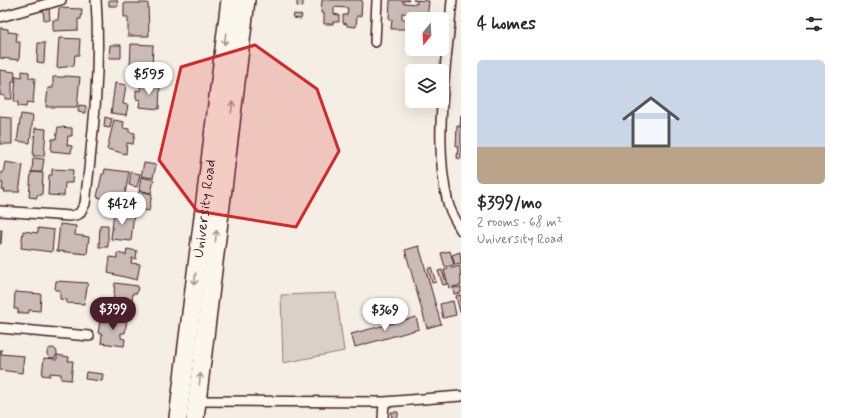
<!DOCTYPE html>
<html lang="en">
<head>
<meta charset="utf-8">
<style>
	:root { --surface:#fff; --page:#f7f7f7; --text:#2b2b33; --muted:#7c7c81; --line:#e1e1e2; --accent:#4a1f2b }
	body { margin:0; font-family:Mynerve,sans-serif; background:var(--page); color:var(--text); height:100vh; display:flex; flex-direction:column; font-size:15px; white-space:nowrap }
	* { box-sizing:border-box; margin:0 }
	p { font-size:13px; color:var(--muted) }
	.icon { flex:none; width:22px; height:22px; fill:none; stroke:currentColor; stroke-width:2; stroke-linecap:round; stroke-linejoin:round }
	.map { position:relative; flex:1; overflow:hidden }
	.side { display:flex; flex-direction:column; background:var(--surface); width:380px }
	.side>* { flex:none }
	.needle { width:26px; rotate:198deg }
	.buttons { position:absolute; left:405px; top:12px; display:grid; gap:8px }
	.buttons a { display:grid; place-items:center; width:44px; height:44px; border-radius:6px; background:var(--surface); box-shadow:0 4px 16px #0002; font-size:20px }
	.price { position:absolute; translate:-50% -34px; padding:0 9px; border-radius:14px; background:#fff; color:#222; font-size:13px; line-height:26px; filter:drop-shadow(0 1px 2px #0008) }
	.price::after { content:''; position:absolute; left:50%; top:24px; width:12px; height:9px; margin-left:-6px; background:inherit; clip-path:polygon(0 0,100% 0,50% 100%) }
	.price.active { background:var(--accent); color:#fff }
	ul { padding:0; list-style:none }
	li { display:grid; align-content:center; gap:8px; height:212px; padding:0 16px }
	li+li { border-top:1px solid var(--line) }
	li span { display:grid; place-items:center; height:124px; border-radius:6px; color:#555 }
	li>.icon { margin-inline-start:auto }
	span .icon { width:72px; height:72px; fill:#fffc; stroke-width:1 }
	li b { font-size:17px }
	h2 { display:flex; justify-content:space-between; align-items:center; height:48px; padding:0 16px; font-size:17px }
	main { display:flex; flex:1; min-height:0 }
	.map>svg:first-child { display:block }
</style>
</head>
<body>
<main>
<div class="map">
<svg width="461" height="418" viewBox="0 0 461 418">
	<rect width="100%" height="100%" fill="#f4eee4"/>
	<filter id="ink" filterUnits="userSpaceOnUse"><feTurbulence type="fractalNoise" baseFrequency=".025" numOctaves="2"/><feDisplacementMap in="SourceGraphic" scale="8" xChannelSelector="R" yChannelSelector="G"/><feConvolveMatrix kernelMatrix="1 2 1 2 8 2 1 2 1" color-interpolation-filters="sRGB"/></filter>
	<g filter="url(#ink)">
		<path fill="#dbd0c9" stroke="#92787a" d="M336,293L344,351L283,363L281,295Z"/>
		<path fill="#cabbb6" stroke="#4a1f2b" d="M109,0H117L118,6H109Z
			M297,0H303V7L297,6Z
			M322,0H362L361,16H357L356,27L347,26V24L343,23V15H347L348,8L334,7V14L339,15V22H333V24H324V13H321Z
			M390,0H409L403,1V3L417,4V1L413,0L429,1L427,19H416V14L402,13V19H407L406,29H391L392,19H389Z
			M124,3H148L149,36H128V17H124Z
			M49,8L50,20H44L43,9Z
			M59,8L82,9L81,19H78V30L53,31V20H58Z
			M294,14L302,15L301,19L293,18Z
			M0,28L8,29V32L17,33L16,42H20L19,60L0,58Z
			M59,38L80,39L79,55H75L74,66L57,68Z
			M38,43H45L44,63L37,62Z
			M131,44L153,45L152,71L130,70Z
			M110,45H121V58H109Z
			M0,70L15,72L14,82H12V99H5V96L0,95Z
			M22,71L29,72V78H35L33,103L27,102L26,107L18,106V102H14L16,76L22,77Z
			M65,76L80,77L77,107H46L48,88H53V77H65Z
			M141,82L160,85L159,109L139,107L140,100L136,99V90L140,91Z
			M115,83L126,85L123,104L128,105L126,115L111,113Z
			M79,105L86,106V113L78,112Z
			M21,114L33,116L30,143L17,141Z
			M461,115V159L457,158L458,146H456L457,126L460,127Z
			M0,117L12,118V144H0Z
			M105,117L112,119L110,128L104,127Z
			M114,120L124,122L123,128L129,129V132L135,133L133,144L127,143L126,154L107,149Z
			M58,127L72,128V136H68L67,145L72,146L71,153L51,151L52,139H56Z
			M35,128L46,129L44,156H33Z
			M33,158L44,159L42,172H32Z
			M5,162L23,165L19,192H4L5,190H2L3,183H0V173H3Z
			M144,163L156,165L153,178L141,176Z
			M52,169L73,170L72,183H65L64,196L48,195L49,175H52Z
			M105,169L129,172L123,205L116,203L115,206L101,203L102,198L97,197L102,174H104Z
			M31,172L43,173L42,195H37V198L29,197Z
			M131,172L140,174L137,187L129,185Z
			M141,177L154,180L151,193L139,190Z
			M139,191L152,194L149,211L135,209Z
			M114,211L134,213L131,241L111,239Z
			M60,224L76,226L75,235L89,237L87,254L57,251Z
			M100,225H108V247H99Z
			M38,228L54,230L52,252L21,248L23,231L38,233Z
			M0,230H2L1,244H0Z
			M419,246L441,324L427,328L405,250Z
			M127,249L137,251L136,259L132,258L131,263L140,264L137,280L108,273L110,257L117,258V253L126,255Z
			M450,251L454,265L445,267L441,253Z
			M460,252L461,264L455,265L452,255Z
			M460,266L461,285L449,288L444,270Z
			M431,267L436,282L432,283L428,269Z
			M442,270L447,284L443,285L438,271Z
			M56,281L88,283L84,304L66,303L67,300L60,299V290H55Z
			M115,283L138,286L137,293H133L132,302H135L134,312L130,311V316L112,314Z
			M461,287V293L454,294L453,288Z
			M15,292L41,294L40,311L29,310V313H18V309H14Z
			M461,295V312H460L456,296Z
			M453,301L456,315L443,318L440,304Z
			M106,316L127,319L125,333H121V338L125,339L124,346L101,343L102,334L98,333L100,321L105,322Z
			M416,317L419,329L355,347L351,334Z
			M47 353a5 5 0 1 1 10 0a5 5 0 1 1-10 0Z
			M0,350H2L1,354L24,356L22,373L0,370Z
			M57,355L69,357L68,361H73L71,380L61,379V374L50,373V376L42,375L44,358L57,359Z
			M86,372L103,374L102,381L85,379Z
			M391,412H398V417L392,418Z"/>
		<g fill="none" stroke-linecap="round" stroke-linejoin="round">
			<defs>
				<path id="street" d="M452,0C447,63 432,141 448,203C450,212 457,222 461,230
					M0,17L61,0
					M375,42L377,0
					M0,211L70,216L79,214L85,204C93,135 101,70 96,0
					M0,328L89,336
					M197,401L384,402L461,396
					M383,418L384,402"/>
				<g id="highway">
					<path id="s1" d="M178,418L230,0"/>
					<path d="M195,418L246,0"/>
				</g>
			</defs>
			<use href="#street" stroke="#4a1f2b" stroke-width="12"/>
			<use href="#highway" stroke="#4a1f2b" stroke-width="20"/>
			<use href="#street" stroke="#fbf7ec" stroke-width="9"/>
			<use href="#highway" stroke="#fbf7ec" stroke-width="17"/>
		</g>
		<defs><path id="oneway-shaft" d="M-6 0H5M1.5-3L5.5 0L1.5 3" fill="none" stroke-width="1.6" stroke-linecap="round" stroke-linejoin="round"/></defs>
		<g stroke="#ab9695">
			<use href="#oneway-shaft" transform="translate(225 39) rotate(97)"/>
			<use href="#oneway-shaft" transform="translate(232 107) rotate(-83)"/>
			<use href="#oneway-shaft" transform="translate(216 236) rotate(-83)"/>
			<use href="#oneway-shaft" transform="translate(195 279) rotate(97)"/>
			<use href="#oneway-shaft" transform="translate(200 379) rotate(-83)"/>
		</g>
	</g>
	<path fill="#d62828" fill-opacity="0.2" stroke="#d62828" stroke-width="3" stroke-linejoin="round" d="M255,45L317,89L339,151L296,227L197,211L159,160L181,67Z"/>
	<g text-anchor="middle" stroke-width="3" stroke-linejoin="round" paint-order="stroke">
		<g font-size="15" fill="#4a1f2b" stroke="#fbf7ec">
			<text dy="5" stroke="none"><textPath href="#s1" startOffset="211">University Road</textPath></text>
		</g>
	</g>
</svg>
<div class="buttons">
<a><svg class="needle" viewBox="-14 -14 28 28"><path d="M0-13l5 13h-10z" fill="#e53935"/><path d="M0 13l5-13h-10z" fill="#7c7c81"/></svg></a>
<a><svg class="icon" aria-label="layers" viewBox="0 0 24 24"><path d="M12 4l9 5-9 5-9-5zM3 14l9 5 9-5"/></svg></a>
</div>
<b class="price" style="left:149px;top:96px">$595</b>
<b class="price" style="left:122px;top:226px">$424</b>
<b class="price active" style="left:113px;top:331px">$399</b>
<b class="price" style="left:385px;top:332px">$369</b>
</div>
<section class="side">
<h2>4 homes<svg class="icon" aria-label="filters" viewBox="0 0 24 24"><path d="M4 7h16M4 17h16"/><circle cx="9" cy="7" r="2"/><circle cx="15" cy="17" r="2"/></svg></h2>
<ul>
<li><span style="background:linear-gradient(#c9d6e8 70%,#b9a48a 0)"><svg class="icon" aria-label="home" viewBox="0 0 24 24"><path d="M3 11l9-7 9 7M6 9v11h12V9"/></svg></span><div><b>$399/mo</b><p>2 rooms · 68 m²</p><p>University Road</p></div></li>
</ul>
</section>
</main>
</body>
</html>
